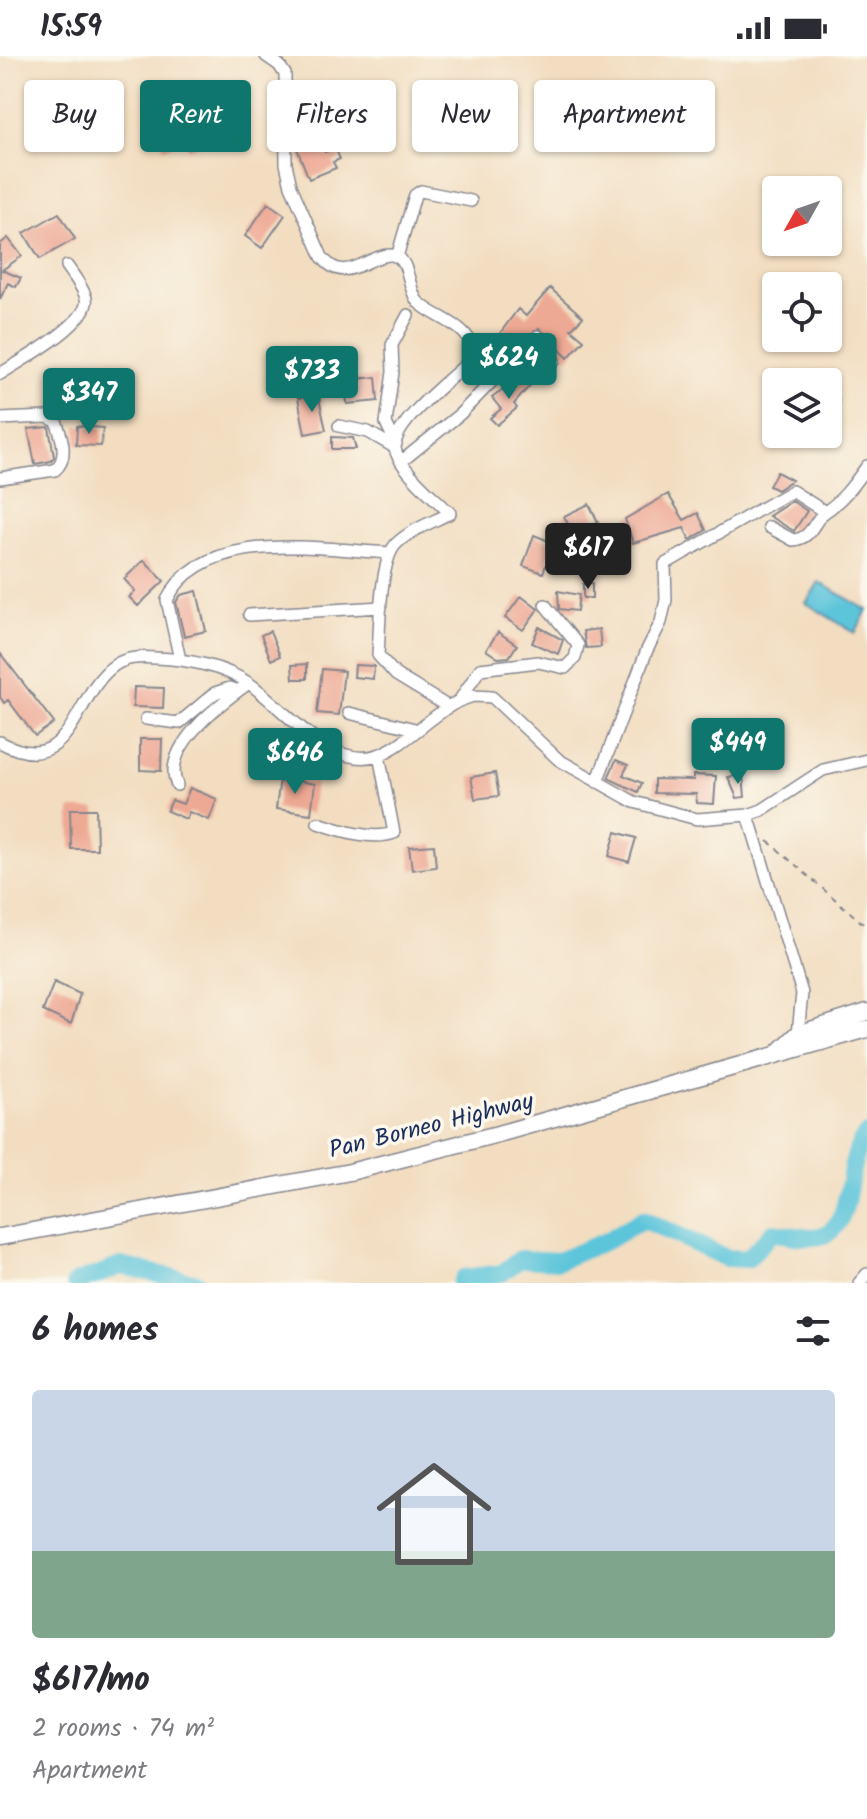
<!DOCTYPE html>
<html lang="en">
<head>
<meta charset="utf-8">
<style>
	:root { --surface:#fff; --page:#f7f7f7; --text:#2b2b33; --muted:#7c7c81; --accent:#0f766e }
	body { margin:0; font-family:Kalam,sans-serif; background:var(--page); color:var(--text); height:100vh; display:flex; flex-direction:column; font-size:30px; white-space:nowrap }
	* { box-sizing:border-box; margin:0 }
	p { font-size:26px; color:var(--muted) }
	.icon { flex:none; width:44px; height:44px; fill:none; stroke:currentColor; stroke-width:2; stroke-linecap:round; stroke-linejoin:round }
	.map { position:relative; height:1227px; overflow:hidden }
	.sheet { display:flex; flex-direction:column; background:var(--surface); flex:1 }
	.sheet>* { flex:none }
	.hud { position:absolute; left:24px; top:24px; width:820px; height:72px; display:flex; gap:16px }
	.needle { width:52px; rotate:230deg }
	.controls { position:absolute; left:762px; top:120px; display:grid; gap:16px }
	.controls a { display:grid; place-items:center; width:80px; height:80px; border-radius:8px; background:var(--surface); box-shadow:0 2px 6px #0004; font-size:40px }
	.price { position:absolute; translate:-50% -68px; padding:0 18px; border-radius:8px; background:var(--accent); color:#fff; font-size:26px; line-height:52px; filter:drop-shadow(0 2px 4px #0008) }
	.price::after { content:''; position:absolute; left:50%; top:48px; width:24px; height:18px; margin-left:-12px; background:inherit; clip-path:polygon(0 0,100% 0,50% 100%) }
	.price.on { background:#222; color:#fff }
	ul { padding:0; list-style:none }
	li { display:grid; align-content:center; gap:16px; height:424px; padding:0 32px }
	li span { display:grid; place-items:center; height:248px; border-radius:8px; color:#555 }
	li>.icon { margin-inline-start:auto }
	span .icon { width:144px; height:144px; fill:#fffc; stroke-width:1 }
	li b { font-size:34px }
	h2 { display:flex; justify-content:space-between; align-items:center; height:96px; padding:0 32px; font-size:34px }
	.chip { padding:0 28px; border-radius:8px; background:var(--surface); box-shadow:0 2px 6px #0004; font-size:28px; line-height:72px }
	.chip.on { background:var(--accent); color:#fff }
	.status { display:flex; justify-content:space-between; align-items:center; height:56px; padding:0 40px; background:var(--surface); direction:ltr }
	.status svg { height:22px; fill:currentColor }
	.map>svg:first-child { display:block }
</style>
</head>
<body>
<div class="status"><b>15:59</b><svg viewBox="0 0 49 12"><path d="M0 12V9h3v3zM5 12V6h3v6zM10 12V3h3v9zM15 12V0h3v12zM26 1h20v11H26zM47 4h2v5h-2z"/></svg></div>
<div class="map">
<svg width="867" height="1227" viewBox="0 0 867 1227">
	<rect width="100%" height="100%" fill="#fbf7ec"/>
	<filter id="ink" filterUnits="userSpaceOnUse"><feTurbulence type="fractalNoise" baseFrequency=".0125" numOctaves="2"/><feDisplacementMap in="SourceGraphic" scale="16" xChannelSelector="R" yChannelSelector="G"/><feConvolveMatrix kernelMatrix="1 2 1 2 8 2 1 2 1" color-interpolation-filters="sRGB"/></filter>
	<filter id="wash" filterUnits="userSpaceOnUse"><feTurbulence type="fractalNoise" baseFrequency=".006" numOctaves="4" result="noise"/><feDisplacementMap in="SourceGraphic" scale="32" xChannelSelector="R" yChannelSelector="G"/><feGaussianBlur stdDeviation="1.8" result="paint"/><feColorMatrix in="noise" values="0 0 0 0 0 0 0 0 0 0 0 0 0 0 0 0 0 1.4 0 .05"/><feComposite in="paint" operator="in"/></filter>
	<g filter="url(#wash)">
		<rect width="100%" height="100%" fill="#f2ddc0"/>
		<path fill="#5dc5da" stroke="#3c7a9c" stroke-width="2" d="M819,526L867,554L855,577L806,547Z"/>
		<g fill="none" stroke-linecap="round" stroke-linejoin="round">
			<path stroke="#5dc5da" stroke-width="18" d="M75,1227L121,1210L198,1227
				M461,1227L464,1222L502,1217L520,1203L558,1205L608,1184L643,1163L726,1202L747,1203L773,1176C785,1178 798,1182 811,1181C860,1181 840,1105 867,1078"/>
		</g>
		<g id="blocks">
			<path fill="#eea994" d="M201,36L210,59L203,62L212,84L188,93L185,84L164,92L158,77L195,63L188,46Z
				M317,76L325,96L335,92L340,103L333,106L336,112L309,123L294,85Z
				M268,147L285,159L262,192L245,180Z
				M59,157L75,183L40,203L24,177Z
				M8,182L22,200L2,214L21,222L16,231L8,227L0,243V188Z
				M550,232L583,261L571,273L584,284L568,302L539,272L493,313L481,303L518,253L526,260Z
				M376,321L378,345L347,348L345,324Z
				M523,321L532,327L514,348L517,352L497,369L490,362L501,353L492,342L502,334L507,340Z
				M828,328L839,344L836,356L828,362Z
				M318,338L326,374L305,378L298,342Z
				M77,370L103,372L101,390L76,389Z
				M49,371L54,401L51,405L35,408L28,373Z
				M332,381L353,382L356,393H332Z
				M777,416L792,424L777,434L769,430Z
				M668,438L684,464L698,457L706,474L690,484L684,472L633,487L625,463Z
				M792,445L807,455L794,475L769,460Z
				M589,448L598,466L584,473L599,498L573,513L562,496L577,487L564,460Z
				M534,479L554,487L543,517L523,510Z
				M144,504L164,525L138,550L129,541L135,535L124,523Z
				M592,527V542H583V528Z
				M197,535L206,575L184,580L176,546L181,539Z
				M558,535L579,539L577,555L559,553Z
				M521,540L538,553L523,574L505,562Z
				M539,571L563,584L558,598L532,587Z
				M599,573L601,591L586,592L583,575Z
				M270,575L280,600L271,604L261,579Z
				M498,576L517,589L509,601L498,602L486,594Z
				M0,597L54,667L35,680L8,644L4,647L0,641Z
				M307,608V623H293L292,609Z
				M355,609L374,610L373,623L354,621Z
				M322,613L344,615L339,659L317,657Z
				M134,631L164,632L163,652L133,651Z
				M140,683H162L161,715L140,714Z
				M616,704L628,709L623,719L642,727L638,736L608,722Z
				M495,717L499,740L475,743L471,721Z
				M693,719L716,720L714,748L697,747L696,738L654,737V723L693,724Z
				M743,719L745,741L737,742L728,721Z
				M280,722L315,728L311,758L276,753Z
				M190,732L217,743L209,764L189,756L186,763L167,755L172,744L183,748Z
				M70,753H96L97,793H71Z
				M616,776L636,782L629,806L609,800Z
				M434,789L436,811L412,814L409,791Z
				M54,926L80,938L71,968L43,955Z"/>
		</g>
	</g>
	<g filter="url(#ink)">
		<use href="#blocks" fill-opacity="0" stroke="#86868f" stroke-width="2"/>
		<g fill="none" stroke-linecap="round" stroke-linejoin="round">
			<defs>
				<path id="minor" d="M266,0L279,9L285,18L286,108L291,130L322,201C345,231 368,198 391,199C411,200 407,234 418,246C436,263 466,267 474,294L472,303C454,320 394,366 395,391C396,410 437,444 450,457C433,466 410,474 396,488C379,506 380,573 378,599L396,619L447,650
					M397,201L415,139L421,135L471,145
					M513,310L538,280
					M0,318C19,306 92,266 86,242C83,231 73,219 67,210
					M0,363L48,361L56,365C62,381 69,402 55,414L0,422
					M339,370L368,376L394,391
					M396,388L386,367L393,316L392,289L408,259
					M402,405L460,358L508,309C526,312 541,322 554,305
					M769,471L793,484C813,482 812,466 825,456C843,444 854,428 867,410
					M249,559L381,551
					M180,604L167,544C203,470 324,494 389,497
					M459,645L480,613L538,606L565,612L575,602L578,589L545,549
					M349,657L415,673
					M146,663L179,667L215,637L230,632L238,635
					M0,686C74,726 72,638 115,609C127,601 141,601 156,602C186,603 224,610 250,628C283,651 331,715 378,699C403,691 432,658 459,645L473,640L492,641L559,704L634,746L697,763L748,759L762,754L823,714L867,704
					M597,726L647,594L661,566L666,544L665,508L792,435L825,456
					M177,729C160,691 222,646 249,627
					M748,759L802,937L798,978
					M318,767C339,774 372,785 394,777L379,699
					M859,1227L867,1218"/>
				<path id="highway" d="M777,998L798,978L867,956
					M0,1181L350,1116L498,1078L867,973"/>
			</defs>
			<use href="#minor" stroke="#86868f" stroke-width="14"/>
			<use href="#highway" stroke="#86868f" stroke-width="19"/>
			<path stroke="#86868f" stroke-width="2" stroke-dasharray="6 6" stroke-linecap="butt" d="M768,785L867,871"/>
			<use href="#minor" stroke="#fff" stroke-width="11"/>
			<use href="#highway" stroke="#fff" stroke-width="16"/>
		</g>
	</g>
	<g text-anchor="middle" stroke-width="7" stroke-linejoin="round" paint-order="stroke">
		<g font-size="24" fill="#1b2f5e" stroke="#fbf7ec">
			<text transform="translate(431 1069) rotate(-14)" y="8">Pan Borneo Highway</text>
		</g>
	</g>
</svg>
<div class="controls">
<a><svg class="needle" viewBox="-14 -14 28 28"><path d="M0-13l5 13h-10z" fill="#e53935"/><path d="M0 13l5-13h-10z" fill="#7c7c81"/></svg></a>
<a><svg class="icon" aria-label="locate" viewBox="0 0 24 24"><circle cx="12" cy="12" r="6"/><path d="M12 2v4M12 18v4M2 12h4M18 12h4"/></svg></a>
<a><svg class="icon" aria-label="layers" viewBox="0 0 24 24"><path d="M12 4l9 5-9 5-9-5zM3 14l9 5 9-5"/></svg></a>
</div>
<b class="price" style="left:509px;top:345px">$624</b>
<b class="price" style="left:312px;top:358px">$733</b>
<b class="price" style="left:89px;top:380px">$347</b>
<b class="price on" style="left:588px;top:535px">$617</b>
<b class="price" style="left:738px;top:730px">$449</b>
<b class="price" style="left:295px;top:740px">$646</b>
<div class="hud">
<a class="chip">Buy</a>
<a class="chip on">Rent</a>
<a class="chip">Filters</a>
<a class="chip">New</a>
<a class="chip">Apartment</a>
</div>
</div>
<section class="sheet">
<h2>6 homes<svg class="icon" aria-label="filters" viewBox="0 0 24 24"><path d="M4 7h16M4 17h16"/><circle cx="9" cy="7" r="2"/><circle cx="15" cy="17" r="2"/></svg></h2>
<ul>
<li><span style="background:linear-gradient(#c9d6e8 65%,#7fa58c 0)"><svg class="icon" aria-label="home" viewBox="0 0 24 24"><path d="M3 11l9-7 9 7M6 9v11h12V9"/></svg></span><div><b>$617/mo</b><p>2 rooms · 74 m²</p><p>Apartment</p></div></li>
</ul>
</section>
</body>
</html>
